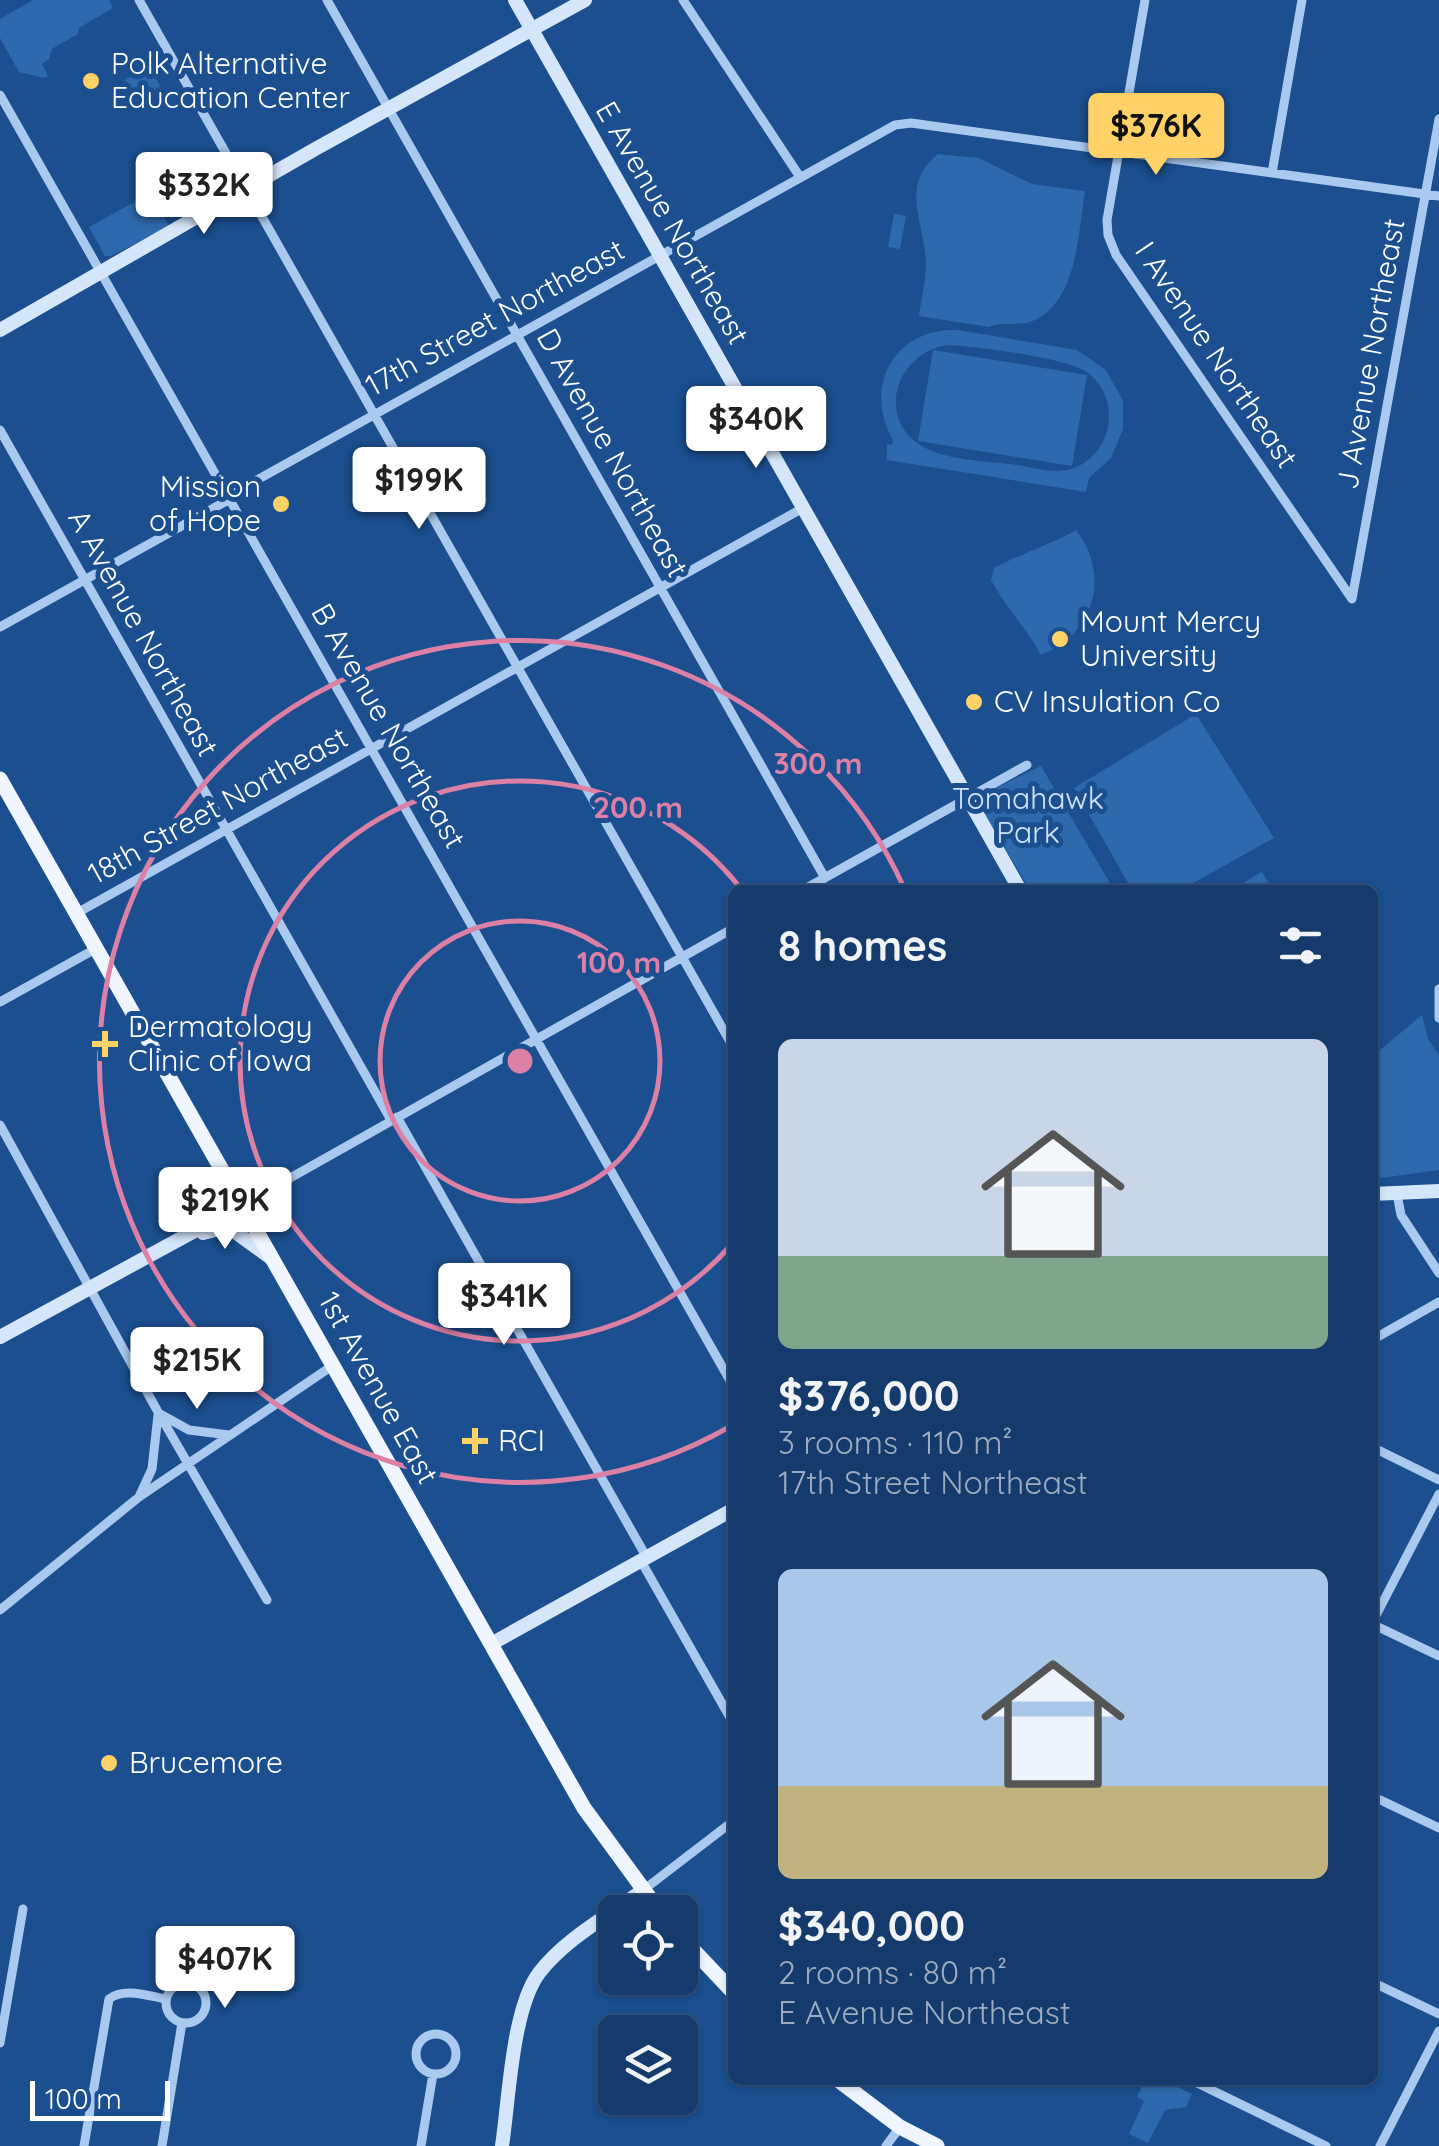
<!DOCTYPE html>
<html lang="en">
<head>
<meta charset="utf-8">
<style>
	:root { --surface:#143b6b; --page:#214673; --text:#f1f3f6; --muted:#9dadc1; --line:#33557e; --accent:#ffd166 }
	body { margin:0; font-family:Quicksand,sans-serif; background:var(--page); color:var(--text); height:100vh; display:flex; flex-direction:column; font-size:38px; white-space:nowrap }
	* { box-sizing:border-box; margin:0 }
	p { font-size:32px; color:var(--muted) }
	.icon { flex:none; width:55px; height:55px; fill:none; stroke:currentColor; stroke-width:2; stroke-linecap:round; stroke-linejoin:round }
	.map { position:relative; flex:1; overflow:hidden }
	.details { position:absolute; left:728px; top:885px; width:650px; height:1200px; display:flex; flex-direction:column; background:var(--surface); border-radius:15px; box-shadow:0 2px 8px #0004,0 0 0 2px var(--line) }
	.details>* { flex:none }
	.controls { position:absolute; left:598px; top:1895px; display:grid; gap:20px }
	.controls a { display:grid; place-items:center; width:100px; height:100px; border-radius:15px; background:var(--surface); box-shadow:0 2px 8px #0004,0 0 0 2px var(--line); font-size:50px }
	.scale { position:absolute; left:30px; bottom:25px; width:140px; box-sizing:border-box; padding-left:10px; border:5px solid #fff; border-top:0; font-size:28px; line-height:35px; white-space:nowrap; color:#fff; -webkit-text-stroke:8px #1b4f8f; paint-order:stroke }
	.price { position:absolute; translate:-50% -85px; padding:0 22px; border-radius:10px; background:#fff; color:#222; font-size:32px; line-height:65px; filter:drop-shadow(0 2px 5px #0008) }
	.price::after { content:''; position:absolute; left:50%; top:60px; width:30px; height:22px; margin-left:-15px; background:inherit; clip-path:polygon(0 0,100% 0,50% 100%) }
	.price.selected { background:var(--accent); color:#111 }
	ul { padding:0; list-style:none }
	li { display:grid; align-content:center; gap:20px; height:530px; padding:0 50px }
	li span { display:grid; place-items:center; height:310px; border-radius:15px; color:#555 }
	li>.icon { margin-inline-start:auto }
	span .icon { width:180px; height:180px; fill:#fffc; stroke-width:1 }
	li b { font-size:42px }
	h2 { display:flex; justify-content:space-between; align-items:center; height:120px; padding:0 50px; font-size:42px }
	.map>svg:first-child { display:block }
</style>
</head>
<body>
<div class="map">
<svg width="1439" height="2146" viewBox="0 0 1439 2146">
	<rect width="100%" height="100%" fill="#1b4f8f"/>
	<path fill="#2e69ad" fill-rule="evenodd" d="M33,0H109L113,8L79,28L78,34L52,49L49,59L42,64L48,76L44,78L19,72L0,38V19Z
		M149,67L165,94L142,109L125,80Z
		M938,154L979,158L1032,184L1085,191C1078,233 1078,299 1035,320C1022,327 1003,321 989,327L919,316C921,300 925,284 926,268C927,226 897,186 938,154Z
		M151,193L169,226L111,256H105L89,227Z
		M894,214L906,216L900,249L888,247Z
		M958,330L1077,350L1106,370L1123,401V429L1111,458L1089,478L1086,492L887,460V444L892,445L893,440C862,386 895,327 958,330ZM949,345C978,347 1062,357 1085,371C1123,396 1114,456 1071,469C1054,474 1035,468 1018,465C988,461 946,461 920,445C874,415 899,350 949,345Z
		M933,350L1087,375L1072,466L918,441Z
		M1076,530C1111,575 1095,634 1041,655C1026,627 1006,608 991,580L994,568C1022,553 1048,546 1076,530Z
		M1196,714L1274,838L1181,890H1132L1074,788Z
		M1041,766L1114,890H1030L975,798Z
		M1262,872L1273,890H1230Z
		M1422,1015L1428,1039L1439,1055V1170L1373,1179V1040L1380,1050Z
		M1145,2080H1163L1192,2094L1186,2107L1165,2110L1148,2143L1129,2134L1144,2101L1137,2097Z"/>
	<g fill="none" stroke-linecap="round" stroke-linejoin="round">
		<path stroke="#a9c9ee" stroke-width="9" d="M139,0L732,1045
			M327,0L825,878
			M683,0L800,177
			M1145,0L1107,220L1108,235L1116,255L1352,599
			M0,95L732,1384
			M1272,173L1302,0
			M0,430L391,1120
			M228,496L895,125L911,123L1439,196
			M1352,599L1439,119
			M0,627L230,499
			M803,890L1027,765
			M77,913L803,508
			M1439,989V1018
			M0,1002L97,948
			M397,1117L647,1558
			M0,1125L158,1412L267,1600
			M1397,1194L1401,1215L1439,1273
			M244,1204L732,929
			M1372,1340L1439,1302
			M160,1414L189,1430L229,1435
			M1372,1447L1439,1480
			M139,1497L152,1469L158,1415
			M641,1561L732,1721
			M0,1610L139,1497L332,1366
			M1372,1623L1439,1494
			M1372,1624L1439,1656
			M1372,1796L1439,1828
			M642,1891L732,1822
			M1372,1982L1439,2014
			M166 2003a20 20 0 1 1 40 0a20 20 0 1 1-40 0Z
			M416 2054a20 20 0 1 1 40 0a20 20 0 1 1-40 0Z
			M0,2043L23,1909
			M1191,2080L1326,2146
			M84,2146L109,1999C124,1987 148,1996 166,1999
			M162,2146L182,2023
			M421,2146L433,2074
			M886,2146L900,2127
			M1380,2146L1439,2031"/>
		<path stroke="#d6e6fa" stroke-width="14" d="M515,0L1020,890
			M0,330L317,148L585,0
			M1372,1194L1439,1191
			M203,1233L223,1228L231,1229L271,1258
			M0,1337L244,1204
			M491,1644L732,1510
			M502,2146C509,2100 512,2009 539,1973C565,1939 608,1916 642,1891"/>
		<path stroke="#f0f6ff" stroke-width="15" d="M0,779L584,1808L660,1912
			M680,1936L732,1991
			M838,2080L900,2127L937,2146"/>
	</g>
	<g fill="none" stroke="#dd80a5" stroke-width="5">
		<circle cx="520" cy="1061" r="140"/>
		<path d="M731 1245A280 280 0 1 1 741 889"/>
		<path d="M731 1426A421 421 0 1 1 905 890"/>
	</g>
	<g fill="#ffd166" stroke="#1b4f8f" stroke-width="4">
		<circle cx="91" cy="81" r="10"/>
		<circle cx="281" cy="504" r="10"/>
		<circle cx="1060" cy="639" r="10"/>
		<circle cx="974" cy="702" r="10"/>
		<path d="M100 1029h10v10h10v10h-10v10h-10v-10h-10v-10h10z"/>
		<path d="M470 1426h10v10h10v10h-10v10h-10v-10h-10v-10h10z"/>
		<circle cx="109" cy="1763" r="10"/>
	</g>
	<g text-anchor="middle" stroke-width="10" stroke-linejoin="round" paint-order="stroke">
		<g font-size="30" fill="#fff" stroke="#1b4f8f" text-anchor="start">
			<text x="111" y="74">Polk Alternative<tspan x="111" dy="34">Education Center</tspan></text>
			<text x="261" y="497" text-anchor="end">Mission<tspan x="261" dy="34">of Hope</tspan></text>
			<text x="1080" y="632">Mount Mercy<tspan x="1080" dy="34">University</tspan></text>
			<text x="994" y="712">CV Insulation Co</text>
			<text x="128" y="1037">Dermatology<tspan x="128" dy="34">Clinic of Iowa</tspan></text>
			<text x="498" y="1451">RCI</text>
			<text x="129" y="1773">Brucemore</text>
		</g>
		<g font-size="30" fill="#fff" stroke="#1b4f8f">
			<text transform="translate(672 223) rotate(60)" y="10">E Avenue Northeast</text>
			<text transform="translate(495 318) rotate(-29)" y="10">17th Street Northeast</text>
			<text transform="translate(1371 354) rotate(-80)" y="10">J Avenue Northeast</text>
			<text transform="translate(1216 355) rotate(56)" y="10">I Avenue Northeast</text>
			<text transform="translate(612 453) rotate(61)" y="10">D Avenue Northeast</text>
			<text transform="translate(143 633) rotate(61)" y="10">A Avenue Northeast</text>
			<text transform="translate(388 726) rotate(60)" y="10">B Avenue Northeast</text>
			<text transform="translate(218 806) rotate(-29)" y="10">18th Street Northeast</text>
			<text transform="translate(378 1388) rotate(61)" y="10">1st Avenue East</text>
		</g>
		<g font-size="30" fill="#cfe3fa" stroke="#1b4f8f">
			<text x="1028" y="809">Tomahawk<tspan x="1028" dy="34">Park</tspan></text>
		</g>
	</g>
	<circle cx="520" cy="1061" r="15" fill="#dd80a5" stroke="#1b4f8f" stroke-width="5"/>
	<g font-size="30" text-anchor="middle" font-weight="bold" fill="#dd80a5" stroke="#1b4f8f" stroke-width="10" stroke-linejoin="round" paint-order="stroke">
		<text x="818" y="774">300 m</text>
		<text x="638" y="818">200 m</text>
		<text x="619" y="973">100 m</text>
	</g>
</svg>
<div class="controls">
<a><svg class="icon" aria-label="locate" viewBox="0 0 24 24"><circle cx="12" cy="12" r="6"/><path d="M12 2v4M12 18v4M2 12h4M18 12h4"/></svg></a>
<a><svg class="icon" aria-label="layers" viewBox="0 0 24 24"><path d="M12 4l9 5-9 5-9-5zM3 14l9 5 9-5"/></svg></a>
</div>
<div class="scale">100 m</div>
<b class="price selected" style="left:1156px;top:178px">$376K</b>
<b class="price" style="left:204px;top:237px">$332K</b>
<b class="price" style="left:756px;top:471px">$340K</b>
<b class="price" style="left:419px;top:532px">$199K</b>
<b class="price" style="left:225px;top:1252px">$219K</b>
<b class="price" style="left:504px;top:1348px">$341K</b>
<b class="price" style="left:197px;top:1412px">$215K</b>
<b class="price" style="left:225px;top:2011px">$407K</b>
<section class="details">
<h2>8 homes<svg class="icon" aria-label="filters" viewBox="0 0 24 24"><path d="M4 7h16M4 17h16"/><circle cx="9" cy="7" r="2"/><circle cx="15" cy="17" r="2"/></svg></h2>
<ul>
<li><span style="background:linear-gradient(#c9d6e8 70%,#7fa58c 0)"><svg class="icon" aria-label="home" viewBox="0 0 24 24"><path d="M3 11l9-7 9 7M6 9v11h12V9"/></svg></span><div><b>$376,000</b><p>3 rooms · 110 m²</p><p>17th Street Northeast</p></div></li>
<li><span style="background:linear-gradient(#a9c7e8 70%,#c2b280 0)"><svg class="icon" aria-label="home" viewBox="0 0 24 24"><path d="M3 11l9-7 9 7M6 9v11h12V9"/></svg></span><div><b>$340,000</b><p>2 rooms · 80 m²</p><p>E Avenue Northeast</p></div></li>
</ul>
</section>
</div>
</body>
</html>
